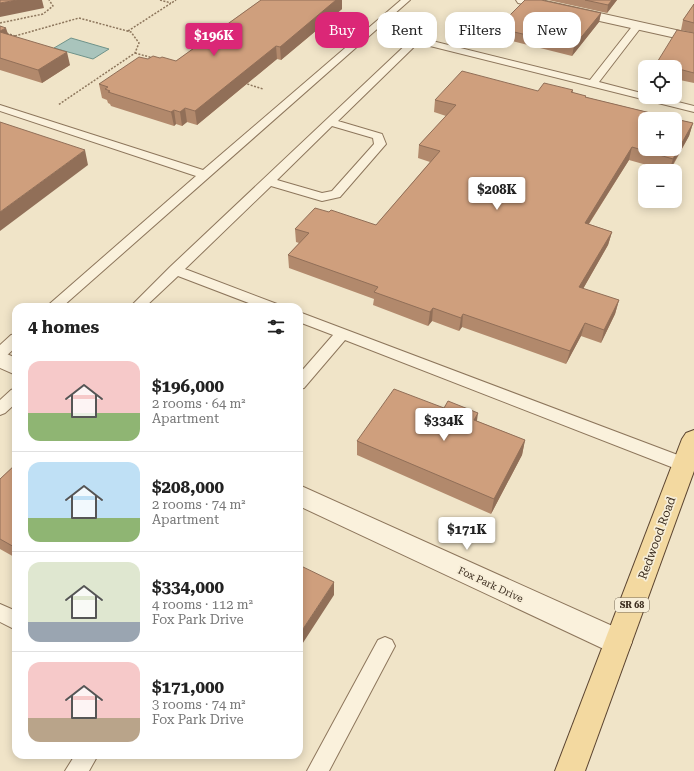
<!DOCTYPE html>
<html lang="en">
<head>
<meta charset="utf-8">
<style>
	:root { --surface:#fff; --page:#f6f6f6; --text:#222; --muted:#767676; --line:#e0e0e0; --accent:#db2777 }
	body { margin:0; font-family:"Roboto Serif",serif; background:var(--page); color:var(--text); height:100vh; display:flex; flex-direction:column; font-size:15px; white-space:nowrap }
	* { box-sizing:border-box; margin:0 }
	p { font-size:13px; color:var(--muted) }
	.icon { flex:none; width:22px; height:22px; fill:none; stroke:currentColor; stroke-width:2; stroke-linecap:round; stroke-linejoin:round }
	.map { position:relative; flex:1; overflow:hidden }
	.details { position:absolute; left:12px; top:303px; width:291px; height:456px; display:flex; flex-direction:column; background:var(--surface); border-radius:12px; box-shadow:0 2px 10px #0003 }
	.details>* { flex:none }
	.top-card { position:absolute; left:315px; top:12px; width:319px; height:36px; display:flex; gap:8px }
	.tools { position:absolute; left:638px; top:60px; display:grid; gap:8px }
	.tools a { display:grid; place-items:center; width:44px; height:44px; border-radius:8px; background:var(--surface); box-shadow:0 2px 10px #0003; font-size:20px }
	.price { position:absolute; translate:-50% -34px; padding:0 9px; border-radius:4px; background:#fff; color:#222; font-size:13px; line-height:26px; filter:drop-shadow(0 1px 2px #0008) }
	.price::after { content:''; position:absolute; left:50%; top:24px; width:12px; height:9px; margin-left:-6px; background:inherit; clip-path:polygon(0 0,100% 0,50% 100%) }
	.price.on { background:var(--accent); color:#fff }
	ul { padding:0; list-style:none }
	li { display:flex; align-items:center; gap:12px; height:100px; padding:0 16px }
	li+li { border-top:1px solid var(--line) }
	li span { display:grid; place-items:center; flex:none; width:112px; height:80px; border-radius:12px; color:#555 }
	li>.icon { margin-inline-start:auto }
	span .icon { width:48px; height:48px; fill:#fffc; stroke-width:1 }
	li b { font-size:17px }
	h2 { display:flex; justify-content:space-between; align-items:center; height:48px; padding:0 16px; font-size:17px }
	.chip { padding:0 14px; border-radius:12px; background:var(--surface); box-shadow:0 2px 10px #0003; font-size:14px; line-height:36px }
	.chip.on { background:var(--accent); color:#fff }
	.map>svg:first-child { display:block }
</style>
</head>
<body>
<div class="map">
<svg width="694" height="771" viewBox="0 0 694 771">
	<rect width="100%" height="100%" fill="#f0e4c8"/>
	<path fill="#a9c4bc" stroke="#6f938a" d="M71,38L109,49L93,59L54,48Z"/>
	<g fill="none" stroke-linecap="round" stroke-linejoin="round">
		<defs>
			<path id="service" d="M401,0H410L62,307H46L196,176L0,111V105L203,170Z
				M637,23L642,26L599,82L645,94V97H658L694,106V112L418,43L338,121L382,134L386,144L340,197L322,201L271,186L185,269L277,304L279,307H259L178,276L145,307H130L170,267L413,38L416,37L590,80L634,24ZM332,126L373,138L374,144L332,191L322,193L277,180Z
				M299,312L691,460L693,465L691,470L685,471L679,470L345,340L304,388L299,389V374L333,335L299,322Z
				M16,334V347L5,357L0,358V345L11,335Z
				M16,388V403L5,413L0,415V400L11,390Z
				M0,604L16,611V630L0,622Z
				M385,637L392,640L395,646L329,771H307L378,640Z
				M75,755H98L89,771H65Z"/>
			<path id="minor" d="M516,0H541L694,34V42L523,4L518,3Z
				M0,351L16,358V375L0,368Z
				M299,485L628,633L632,642L628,651L618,655L608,651L299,506Z"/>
			<path id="primary" d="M694,430V471L585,771H555L682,439L686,433Z"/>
		</defs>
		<use href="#service" stroke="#8d765c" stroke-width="2"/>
		<use href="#minor" stroke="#8d765c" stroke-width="2"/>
		<use href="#primary" stroke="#5b4430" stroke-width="2"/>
		<path stroke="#8d765c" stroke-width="1.5" stroke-dasharray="2 1.5" stroke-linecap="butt" d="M160,0L171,3
			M0,23L43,14L53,6L49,0
			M0,31L15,36L16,38
			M128,31L176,0
			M15,36L79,18L131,32L139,43L135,53L58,105
			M135,53L153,58
			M244,83L263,89"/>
		<use href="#service" fill="#faf1dc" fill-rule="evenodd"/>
		<use href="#minor" fill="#faf1dc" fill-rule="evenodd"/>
		<use href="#primary" fill="#f3d9a0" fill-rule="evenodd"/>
	</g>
	<path fill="#b2896c" d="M261,0H342V9L281,60L277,59L197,125L187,122L182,126L176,124L174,126L111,106L110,104L108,103L107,100L102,98L99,84L148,59L160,58L176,61Z
		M548,0H617L607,13Z
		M694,4V33L681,30L683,20Z
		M601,13L599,22L572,56L496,37L497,28Z
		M0,26L8,35L70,65L42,83L0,70Z
		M694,33V83L675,79V67H655L656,64Z
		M573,90V93L586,96L585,97L693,123L689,136L670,171H668L629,160L589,224L612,232L608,245L583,289L619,300L615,314L601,343L581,336L566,364L462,327L459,331L432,321L428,326L373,305L374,299L289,268L288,255L299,243L296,242L295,229L329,212L376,225L430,162L418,158L419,145L446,116L434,112L435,100L538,91Z
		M477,421L525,440L522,455L491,514L357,455V441Z
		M16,464V558L0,549V479Z"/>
	<path fill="#916f58" d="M17,0H42L44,8L0,17V3Z
		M336,0H342V9L281,60L280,47Z
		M612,0H617L607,13L608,5Z
		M601,13L599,22L572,56L574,46Z
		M6,28L10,40L0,36V31Z
		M276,46L277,59L197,125L195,111Z
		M67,52L70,65L42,83L38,70Z
		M185,108L187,122L182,126L180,112Z
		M174,110L176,124L174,126L171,112Z
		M693,123L689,136L669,171L673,159Z
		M632,147L629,160L581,236L585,223Z
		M85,150L88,165L0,231V212Z
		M612,232L608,245L576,301L579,287Z
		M619,300L615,314L601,343L604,330Z
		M433,308L432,321L428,326L430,312Z
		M463,314L462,327L459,331L461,318Z
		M585,323L581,336L566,364L570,351Z
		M478,413L476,428L474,420Z
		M525,440L522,455L491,514L494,499Z
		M334,582V595L299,649V635Z"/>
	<path fill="#cf9f7d" stroke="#916f58" d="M0,0H17L0,3Z
		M261,0H336L280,47L276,46L195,111L185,108L180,112L174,110L171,112L108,92L110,91L105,89L108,87L99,84L139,57L148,59L153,56L160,58L162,57L176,61Z
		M525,0H541L601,13L574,46L497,28Z
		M585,0H612L608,5Z
		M694,4V23L683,20Z
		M0,26L6,28L0,31Z
		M677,30L694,33V73L675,68V67H670L656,64Z
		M0,32L67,52L38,70L0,58Z
		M462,71L538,91L544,83L573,90L571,92L586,96L585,97L675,119H645V149H675V119L693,123L673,159L632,147L585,223L612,232L579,287L619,300L604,330L585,323L570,351L463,314L461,318L433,308L430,312L374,292L378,287L288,255L309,233L295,229L315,208L329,212L331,210L376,225L440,151L419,145L456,105L435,100Z
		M0,122L85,150L0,212Z
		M394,389L444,408L448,401L478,413L474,420L525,440L494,499L357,441Z
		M16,464V548L0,539V479Z
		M299,565L334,582L299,635Z"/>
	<g text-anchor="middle" stroke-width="3.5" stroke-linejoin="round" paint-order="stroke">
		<rect fill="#f7eed8" stroke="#756857" stroke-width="1" x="615" y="598" width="34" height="14" rx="3"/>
		<g font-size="9" font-weight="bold" fill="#3d2e20">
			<text x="632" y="608">SR 68</text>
		</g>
		<g font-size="10" fill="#3d2e20" stroke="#f7eed8">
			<text transform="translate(491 584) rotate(25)" y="4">Fox Park Drive</text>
		</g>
		<g font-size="12" fill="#3d2e20" stroke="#f7eed8">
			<text transform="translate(657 538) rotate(-70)" y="4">Redwood Road</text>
		</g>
	</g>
</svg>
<div class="tools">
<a><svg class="icon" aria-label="locate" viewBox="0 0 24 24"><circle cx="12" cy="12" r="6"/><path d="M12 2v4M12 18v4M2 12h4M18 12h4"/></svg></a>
<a>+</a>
<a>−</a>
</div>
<b class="price on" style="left:214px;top:57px">$196K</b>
<b class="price" style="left:497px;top:211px">$208K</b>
<b class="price" style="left:444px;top:442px">$334K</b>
<b class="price" style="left:467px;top:551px">$171K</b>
<div class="top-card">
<a class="chip on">Buy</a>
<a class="chip">Rent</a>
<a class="chip">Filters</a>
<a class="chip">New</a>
</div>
<section class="details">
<h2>4 homes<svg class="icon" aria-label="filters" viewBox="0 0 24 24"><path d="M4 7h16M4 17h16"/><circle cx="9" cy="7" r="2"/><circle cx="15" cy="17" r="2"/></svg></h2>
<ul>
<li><span style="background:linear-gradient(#f6c9c9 65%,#8fb573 0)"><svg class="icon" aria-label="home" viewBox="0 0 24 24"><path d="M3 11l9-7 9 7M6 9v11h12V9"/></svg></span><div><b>$196,000</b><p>2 rooms · 64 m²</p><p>Apartment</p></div></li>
<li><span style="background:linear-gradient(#bfe0f5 70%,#8fb573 0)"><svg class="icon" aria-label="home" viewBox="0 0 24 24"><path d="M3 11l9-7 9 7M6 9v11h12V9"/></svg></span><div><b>$208,000</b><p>2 rooms · 74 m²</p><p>Apartment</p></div></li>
<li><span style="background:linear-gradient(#dfe7d0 75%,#9aa5b1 0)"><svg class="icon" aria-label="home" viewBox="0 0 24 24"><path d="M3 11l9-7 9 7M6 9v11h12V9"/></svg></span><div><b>$334,000</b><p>4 rooms · 112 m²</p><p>Fox Park Drive</p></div></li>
<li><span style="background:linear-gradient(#f6c9c9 70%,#b9a48a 0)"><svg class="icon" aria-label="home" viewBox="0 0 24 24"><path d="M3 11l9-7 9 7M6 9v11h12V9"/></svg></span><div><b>$171,000</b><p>3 rooms · 74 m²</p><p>Fox Park Drive</p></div></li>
</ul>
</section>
</div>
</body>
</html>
